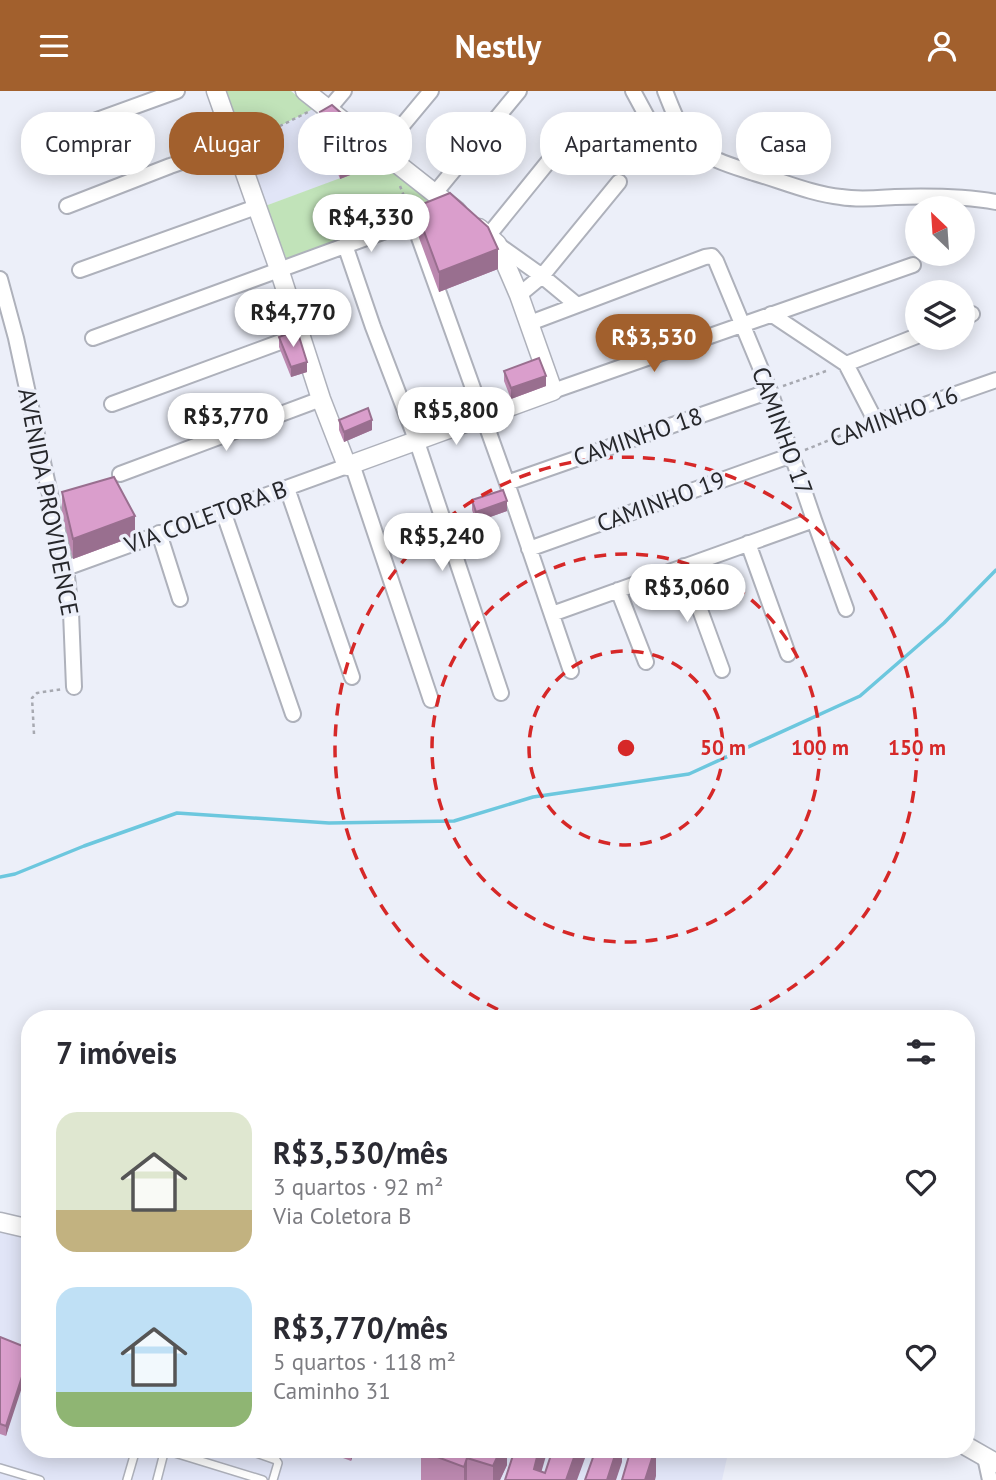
<!DOCTYPE html>
<html lang="pt">
<head>
<meta charset="utf-8">
<style>
	:root { --surface:#fff; --page:#f2f2f3; --text:#2b2b33; --muted:#7c7c81; --accent:#a2602d }
	body { margin:0; font-family:"PT Sans",sans-serif; background:var(--page); color:var(--text); height:100vh; display:flex; flex-direction:column; font-size:26px; white-space:nowrap }
	* { box-sizing:border-box; margin:0 }
	p { font-size:23px; color:var(--muted) }
	.icon { flex:none; width:38px; height:38px; fill:none; stroke:currentColor; stroke-width:2; stroke-linecap:round; stroke-linejoin:round }
	.map { position:relative; flex:1; overflow:hidden }
	.side { position:absolute; left:21px; top:919px; width:954px; height:448px; display:flex; flex-direction:column; background:var(--surface); border-radius:28px; box-shadow:0 4px 18px #0003 }
	.side>* { flex:none }
	.top-card { position:absolute; left:21px; top:21px; width:956px; height:63px; display:flex; gap:14px }
	.needle { width:46px; rotate:335deg }
	.tools { position:absolute; left:905px; top:105px; display:grid; gap:14px }
	.tools a { display:grid; place-items:center; width:70px; height:70px; border-radius:50%; background:var(--surface); box-shadow:0 4px 18px #0003; font-size:35px }
	.price { position:absolute; translate:-50% -60px; padding:0 16px; border-radius:24px; background:#fff; color:#222; font-size:23px; line-height:46px; filter:drop-shadow(0 2px 4px #0008) }
	.price::after { content:''; position:absolute; left:50%; top:42px; width:21px; height:16px; margin-left:-10px; background:inherit; clip-path:polygon(0 0,100% 0,50% 100%) }
	.price.selected { background:var(--accent); color:#fff }
	ul { padding:0; list-style:none }
	li { display:flex; align-items:center; gap:21px; height:175px; padding:0 35px }
	li span { display:grid; place-items:center; flex:none; width:196px; height:140px; border-radius:21px; color:#555 }
	li>.icon { margin-inline-start:auto }
	span .icon { width:84px; height:84px; fill:#fffc; stroke-width:1 }
	li b { font-size:30px }
	h2 { display:flex; justify-content:space-between; align-items:center; height:84px; padding:0 35px; font-size:30px }
	.tag { padding:0 24px; border-radius:28px; background:var(--surface); box-shadow:0 4px 18px #0003; font-size:24px; line-height:63px }
	.tag.selected { background:var(--accent); color:#fff }
	header { display:flex; justify-content:space-between; align-items:center; height:91px; padding:0 35px; background:var(--accent); color:#fff; font-size:32px; font-weight:800 }
	.map>svg:first-child { display:block }
</style>
</head>
<body>
<header><svg class="icon" aria-label="menu" viewBox="0 0 24 24"><path d="M4 6h16M4 12h16M4 18h16"/></svg>Nestly<svg class="icon" aria-label="person" viewBox="0 0 24 24"><circle cx="12" cy="8" r="4"/><path d="M4 21q1-7 8-7t8 7"/></svg></header>
<div class="map">
<svg width="996" height="1389" viewBox="0 0 996 1389">
	<rect width="100%" height="100%" fill="#eceff9"/>
	<path fill="#e1e5f7" d="M313,18L340,88L265,115L239,51L276,37Z
		M0,1139L30,1146V1358H729L722,1389H0Z"/>
	<path fill="#c1e3b9" d="M221,0H291L313,18L276,37L239,51Z
		M381,72L437,114L287,169L265,115Z"/>
	<g fill="none" stroke-linecap="round" stroke-linejoin="round">
		<path stroke="#6cc7de" stroke-width="3.5" d="M0,786L15,783L84,755L177,722L329,732L454,730L533,706L689,683L860,605L944,532L996,479"/>
		<defs>
			<path id="service" d="M245,1358L276,1369L278,1372L273,1389
				M165,1359L263,1389
				M0,1377L40,1389
				M127,1389L136,1358
				M157,1389L165,1358"/>
			<path id="minor" d="M633,0L672,72
				M665,0C672,17 679,38 692,52C708,69 733,75 754,82C782,90 812,103 841,106C859,109 877,107 895,106C929,105 963,105 996,111
				M328,19L344,0
				M39,50L177,0
				M381,60L431,0
				M435,102L519,0
				M67,115L170,75L234,53
				M413,130L507,392L571,580
				M488,145L578,34
				M497,153L542,185L577,214
				M345,154L373,236L417,351L501,602
				M80,179L256,116
				M0,188L16,247L66,477L71,521L74,596
				M519,204L542,185L619,91
				M771,223L846,273L876,331L996,289
				M962,227L972,223
				M530,232L705,166L712,165L716,170L770,300L814,429L846,518
				M93,247L421,127
				M846,273L917,245
				M553,300L913,174
				M112,313L294,246
				M352,373L431,609
				M120,383L321,308
				M507,392L770,300
				M287,397L352,586
				M223,420L293,623
				M159,442L180,508
				M748,452L788,563
				M529,458L792,364
				M684,475L722,579
				M66,477L347,375
				M618,499L646,571
				M552,523L814,429
				M985,1366L990,1389"/>
			<path id="tertiary" d="M216,0L279,178L321,308L347,375L553,300L519,204L497,153L479,137
				M305,0L457,120
				M0,1131L30,1138
				M966,1355L996,1372"/>
		</defs>
		<use href="#service" stroke="#aeb1bb" stroke-width="10"/>
		<use href="#minor" stroke="#aeb1bb" stroke-width="18"/>
		<use href="#tertiary" stroke="#aeb1bb" stroke-width="21"/>
		<path stroke="#a7a9b1" stroke-width="2.5" stroke-dasharray="3.5 3.5" stroke-linecap="butt" d="M247,48L280,35L308,21
			M400,95L409,118
			M783,295L829,279
			M805,359L864,335
			M34,643L32,607L37,602L63,598"/>
		<use href="#service" stroke="#fff" stroke-width="7"/>
		<use href="#minor" stroke="#fff" stroke-width="14"/>
		<use href="#tertiary" stroke="#fff" stroke-width="18"/>
	</g>
	<path fill="#bb88af" d="M320,21L381,72L340,88L320,36Z
		M415,116L498,178L439,201L415,136Z
		M279,246L307,281L291,286L279,256Z
		M504,280L546,295L511,308L504,290Z
		M339,329L372,339L344,351L339,339Z
		M62,401L135,445L73,468L62,421Z
		M472,409L507,420L476,431L472,419Z
		M0,1246L30,1258L6,1345L0,1343Z
		M319,1358H355L351,1370Z
		M507,1358V1374L500,1389H421V1360Z"/>
	<path fill="#996f8f" d="M381,57V72L340,88V73Z
		M498,158V178L439,201V181Z
		M307,271V281L291,286V276Z
		M546,285V295L511,308V297Z
		M372,329V339L344,351V341Z
		M507,410V420L476,431V421Z
		M135,425V445L73,468V448Z
		M30,1261V1272L6,1345V1335Z
		M351,1358H355L351,1370Z
		M499,1358H507V1374L500,1389H493V1375Z
		M539,1358H548L539,1389L534,1378Z
		M577,1358H588V1359L577,1389H566Z
		M617,1358H622V1371L616,1389H607Z
		M655,1358H656V1385L655,1389H645Z
		M467,1367V1389H464V1376Z"/>
	<path fill="#da9ecc" stroke="#996f8f" stroke-width="2" d="M332,14L381,57L340,73L320,21Z
		M450,102L488,136L498,158L439,181L415,116Z
		M297,239L307,271L291,276L279,246Z
		M539,267L546,285L511,297L504,280Z
		M368,317L372,329L344,341L339,329Z
		M114,386L135,425L73,448L62,401Z
		M503,399L507,410L476,421L472,409Z
		M0,1246L30,1258V1261L6,1335L0,1333Z
		M422,1358H501L493,1375L467,1367L464,1376L421,1360Z
		M515,1358H539L534,1378L545,1382L553,1358H577L566,1389H505Z
		M596,1358H617L607,1389H585Z
		M631,1358H655L645,1389H622Z"/>
	<g fill="none" stroke="#d62828" stroke-width="3.5" stroke-dasharray="12 9">
		<circle cx="626" cy="657" r="97"/>
		<circle cx="626" cy="657" r="194"/>
		<path d="M517 927A291 291 0 1 1 735 927"/>
	</g>
	<g text-anchor="middle" stroke-width="7" stroke-linejoin="round" paint-order="stroke">
		<g font-size="24" fill="#26272b" stroke="#eceff9">
			<text transform="translate(894 326) rotate(-20)" y="8">CAMINHO 16</text>
			<text transform="translate(782 340) rotate(70)" y="8">CAMINHO 17</text>
			<text transform="translate(638 346) rotate(-19)" y="8">CAMINHO 18</text>
			<text transform="translate(48 411) rotate(79)" y="8">AVENIDA PROVIDENCE</text>
			<text transform="translate(661 411) rotate(-20)" y="8">CAMINHO 19</text>
			<text transform="translate(206 426) rotate(-20)" y="8">VIA COLETORA B</text>
		</g>
	</g>
	<circle cx="626" cy="657" r="10" fill="#d62828" stroke="#eceff9" stroke-width="3.5"/>
	<g font-size="21" text-anchor="middle" font-weight="bold" fill="#d62828" stroke="#eceff9" stroke-width="7" stroke-linejoin="round" paint-order="stroke">
		<text x="723" y="664">50 m</text>
		<text x="820" y="664">100 m</text>
		<text x="917" y="664">150 m</text>
	</g>
</svg>
<div class="tools">
<a><svg class="needle" viewBox="-14 -14 28 28"><path d="M0-13l5 13h-10z" fill="#e53935"/><path d="M0 13l5-13h-10z" fill="#7c7c81"/></svg></a>
<a><svg class="icon" aria-label="layers" viewBox="0 0 24 24"><path d="M12 4l9 5-9 5-9-5zM3 14l9 5 9-5"/></svg></a>
</div>
<b class="price" style="left:371px;top:163px">R$4,330</b>
<b class="price" style="left:293px;top:258px">R$4,770</b>
<b class="price selected" style="left:654px;top:283px">R$3,530</b>
<b class="price" style="left:456px;top:356px">R$5,800</b>
<b class="price" style="left:226px;top:362px">R$3,770</b>
<b class="price" style="left:442px;top:482px">R$5,240</b>
<b class="price" style="left:687px;top:533px">R$3,060</b>
<div class="top-card">
<a class="tag">Comprar</a>
<a class="tag selected">Alugar</a>
<a class="tag">Filtros</a>
<a class="tag">Novo</a>
<a class="tag">Apartamento</a>
<a class="tag">Casa</a>
</div>
<section class="side">
<h2>7 imóveis<svg class="icon" aria-label="filters" viewBox="0 0 24 24"><path d="M4 7h16M4 17h16"/><circle cx="9" cy="7" r="2"/><circle cx="15" cy="17" r="2"/></svg></h2>
<ul>
<li><span style="background:linear-gradient(#dfe7d0 70%,#c2b280 0)"><svg class="icon" aria-label="home" viewBox="0 0 24 24"><path d="M3 11l9-7 9 7M6 9v11h12V9"/></svg></span><div><b>R$3,530/mês</b><p>3 quartos · 92 m²</p><p>Via Coletora B</p></div><svg class="icon" aria-label="heart" viewBox="0 0 24 24"><path d="M12 20l-8-8c-3-5 5-10 8-4 3-6 11-1 8 4z"/></svg></li>
<li><span style="background:linear-gradient(#bfe0f5 75%,#8fb573 0)"><svg class="icon" aria-label="home" viewBox="0 0 24 24"><path d="M3 11l9-7 9 7M6 9v11h12V9"/></svg></span><div><b>R$3,770/mês</b><p>5 quartos · 118 m²</p><p>Caminho 31</p></div><svg class="icon" aria-label="heart" viewBox="0 0 24 24"><path d="M12 20l-8-8c-3-5 5-10 8-4 3-6 11-1 8 4z"/></svg></li>
</ul>
</section>
</div>
</body>
</html>
